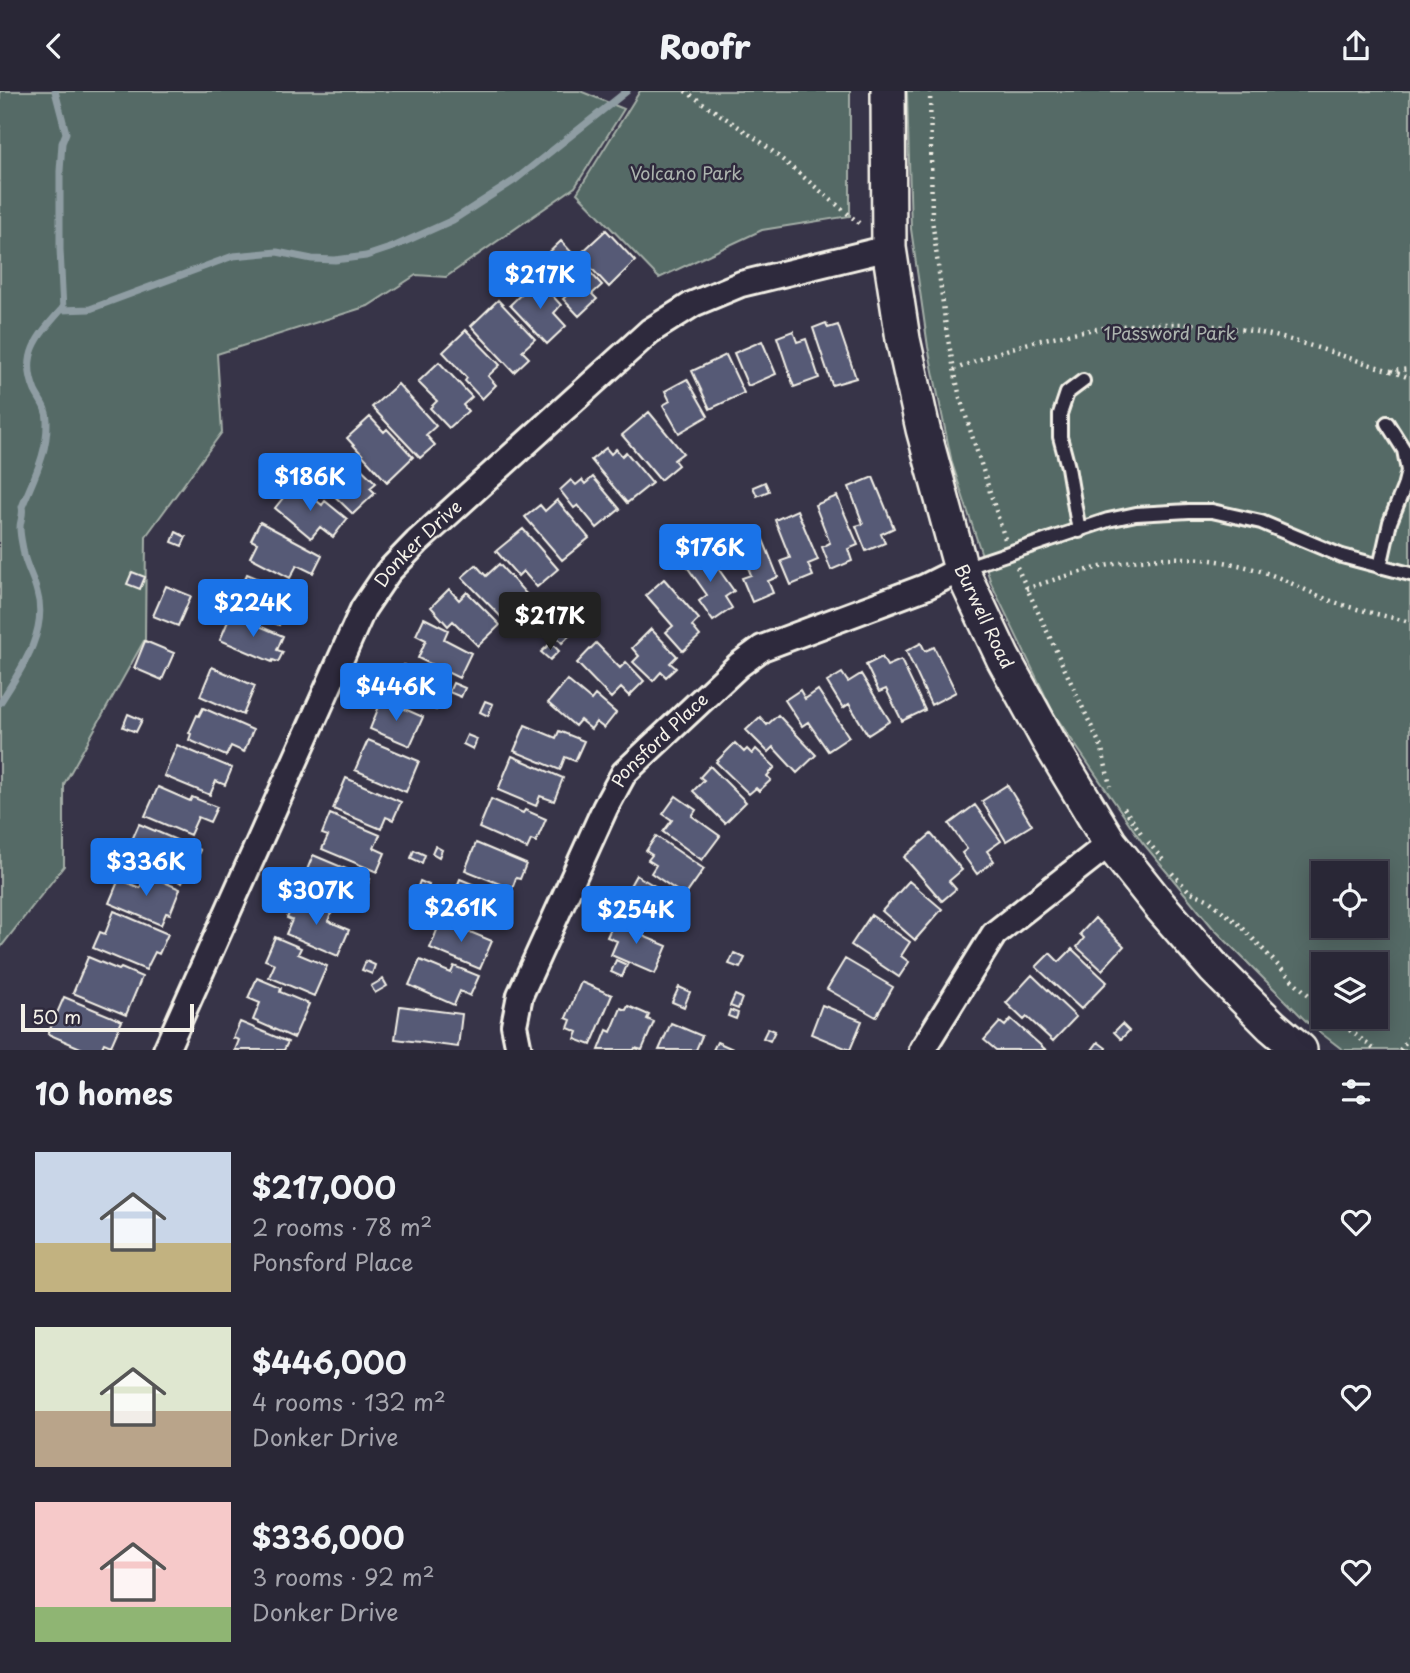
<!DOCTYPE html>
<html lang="en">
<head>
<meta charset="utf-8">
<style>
	:root { --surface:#292736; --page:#312f3e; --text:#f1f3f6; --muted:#a5a5ad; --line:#454451; --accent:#1a73e8 }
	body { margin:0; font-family:"Playpen Sans",sans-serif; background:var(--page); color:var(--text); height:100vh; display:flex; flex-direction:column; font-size:26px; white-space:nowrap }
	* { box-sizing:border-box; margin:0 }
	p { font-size:23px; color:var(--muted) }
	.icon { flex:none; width:38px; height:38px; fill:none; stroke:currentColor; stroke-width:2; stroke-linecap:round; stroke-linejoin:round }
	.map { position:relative; height:959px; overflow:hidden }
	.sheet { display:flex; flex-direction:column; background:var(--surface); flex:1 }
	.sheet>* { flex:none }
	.tools { position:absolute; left:1311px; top:770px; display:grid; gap:14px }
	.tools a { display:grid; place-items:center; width:77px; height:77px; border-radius:0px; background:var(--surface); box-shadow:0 4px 18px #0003,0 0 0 2px var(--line); font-size:35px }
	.scale { position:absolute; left:21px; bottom:18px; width:173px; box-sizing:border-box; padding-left:7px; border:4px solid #f4f1e8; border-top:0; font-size:19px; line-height:24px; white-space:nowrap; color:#f4f1e8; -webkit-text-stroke:5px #2f2a3d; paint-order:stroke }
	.price { position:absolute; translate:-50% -60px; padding:0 16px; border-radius:7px; background:var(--accent); color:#fff; font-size:23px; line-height:46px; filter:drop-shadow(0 2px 4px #0008) }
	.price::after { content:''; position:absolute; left:50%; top:42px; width:21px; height:16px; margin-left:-10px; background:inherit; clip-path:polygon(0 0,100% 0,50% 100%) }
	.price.active { background:#222; color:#fff }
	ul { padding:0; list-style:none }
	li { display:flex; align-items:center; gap:21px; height:175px; padding:0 35px }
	li span { display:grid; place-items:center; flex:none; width:196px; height:140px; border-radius:0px; color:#555 }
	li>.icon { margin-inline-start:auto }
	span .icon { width:84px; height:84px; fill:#fffc; stroke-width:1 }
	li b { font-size:30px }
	h2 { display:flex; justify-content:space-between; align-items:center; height:84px; padding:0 35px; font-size:30px }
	header { display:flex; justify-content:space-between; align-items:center; height:91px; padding:0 35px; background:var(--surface); font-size:32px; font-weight:800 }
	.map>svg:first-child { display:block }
</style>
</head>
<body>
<header><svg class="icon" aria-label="back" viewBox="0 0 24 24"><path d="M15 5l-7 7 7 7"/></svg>Roofr<svg class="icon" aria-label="share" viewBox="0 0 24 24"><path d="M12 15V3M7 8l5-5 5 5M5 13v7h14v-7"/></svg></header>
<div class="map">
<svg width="1410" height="959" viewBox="0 0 1410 959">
	<rect width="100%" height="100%" fill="#373448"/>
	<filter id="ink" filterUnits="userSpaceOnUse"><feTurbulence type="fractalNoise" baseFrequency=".0143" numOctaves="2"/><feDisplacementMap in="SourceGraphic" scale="14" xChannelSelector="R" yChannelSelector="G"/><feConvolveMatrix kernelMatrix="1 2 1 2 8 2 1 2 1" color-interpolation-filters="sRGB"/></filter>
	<g filter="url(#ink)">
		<path fill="#546a66" stroke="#a4aea7" stroke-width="2" fill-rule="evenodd" d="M0,0H580L624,18L575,96L446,186L416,184L368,215L217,263L222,341L146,445L145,548L64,693V775L0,857Z
			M640,0H850V125L762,139L659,187L577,102Z
			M907,0H1410V959H1343L1308,932L1213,837L1142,751L1054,623L991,492L952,372L928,256L911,138ZM1323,782H1376V835H1323ZM1323,873H1376V926H1323Z"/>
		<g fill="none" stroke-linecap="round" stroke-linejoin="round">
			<path stroke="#8f9da3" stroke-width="7" d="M55,0L66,42L62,52L60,80V158L63,219
				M0,612C20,580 49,540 37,501C34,488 27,477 24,464C23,456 20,446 20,437C20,429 24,424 22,416C34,386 48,362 47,329C47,317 40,310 35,300C20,264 38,245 61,219L90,218L233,165L277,161L312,168L335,169L366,165L393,156L453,129L515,89L627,0"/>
		</g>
		<path fill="#575a76" stroke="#f4f1e8" stroke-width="2" d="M606,139L635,170L609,196L579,164Z
			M561,150L602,194L592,203L597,208L579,225L563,208L569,202L539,171Z
			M537,188L561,214L554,222L566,235L547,253L510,214Z
			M498,209L535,248L522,260L529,267L514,281L471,235Z
			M826,232L828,237L838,234L856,287L832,294L813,237Z
			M466,239L500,274L488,285L496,294L482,308L465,290L467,287L443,261Z
			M793,240L797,251L806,248L819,287L794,296L777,246Z
			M762,250L776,283L748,295L734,262Z
			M726,264L744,302L710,318L692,280Z
			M439,271L472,306L463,314L468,320L449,337L430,317L437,310L418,291Z
			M687,288L708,325L679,342L663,314L670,310L665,300Z
			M398,293L436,335L426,344L435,354L420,367L372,316Z
			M649,321L683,362L674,369L678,374L660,389L622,344Z
			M370,326L384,341L387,338L413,366L387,391L347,347Z
			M606,357L611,363L616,358L622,365L626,361L652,392L627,412L591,369Z
			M349,366L376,392L370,397L375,402L353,423L312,383L327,369L337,379Z
			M593,386L620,418L597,437L578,414L574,417L560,399L571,389L576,394L582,389L585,393Z
			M873,386L894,437L881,443L885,452L866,460L856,435L863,433L849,396Z
			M765,391L769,400L757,405L753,396Z
			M295,392L322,414L325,410L347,428L333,446L320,436L311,447L275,417Z
			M837,405L858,454L848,458L852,470L831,479L822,456L830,452L815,414Z
			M557,409L589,447L562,469L525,426L540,414L545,420Z
			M797,419L818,469L808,473L813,485L791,494L781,470L790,467L775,429Z
			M260,431L322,464L313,482L297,474L290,487L250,466L257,452L251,449Z
			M758,436L778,486L768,490L773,502L752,511L742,487L751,484L736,446Z
			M523,438L558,478L537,496L523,480L518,485L496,460Z
			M176,441L186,446L182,455L172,451Z
			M703,456L734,500L725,506L732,517L713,530L699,510L707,504L683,470Z
			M499,473L529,506L503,528L462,486L476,474L486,485Z
			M132,481L145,486L140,498L127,493Z
			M247,483L304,507L297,524L286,519L279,534L233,515Z
			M664,488L699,528L692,535L700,545L683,560L666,541L673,535L646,504Z
			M166,495L191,505L178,535L153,525Z
			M449,498L459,509L467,501L500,534L478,555L453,530L448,535L431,516Z
			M231,523L283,545L277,559L283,561L278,571L273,569L272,571L220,549Z
			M424,527L448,539L444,548L471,562L459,587L418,567L426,549L416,544Z
			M563,538L569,545L562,552L556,545Z
			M651,538L677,565L670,572L676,577L666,586L661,581L653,590L633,571L639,565L632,557Z
			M145,550L174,562L162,589L134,577Z
			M551,552L559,560L550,569L541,561Z
			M596,552L620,577L626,571L644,590L629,605L621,597L611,607L577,572Z
			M921,552L925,560L934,556L956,601L931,614L906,560Z
			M882,566L887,575L901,569L925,619L902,630L886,598L879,601L866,574Z
			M404,574L447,592L436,619L392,601Z
			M212,576L255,595L243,624L200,605Z
			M842,582L848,591L861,583L890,630L868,644L849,613L843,617L827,591Z
			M567,589L591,609L595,604L616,622L604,637L596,631L591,638L580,629L575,635L548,612Z
			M453,592L465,597L461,606L449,601Z
			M800,599L805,608L818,599L849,646L828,660L808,631L802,635L785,609Z
			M382,608L423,626L410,655L370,638Z
			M485,610L493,613L488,625L480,621Z
			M203,617L253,639L244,661L231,655L226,665L189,649L191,643L189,642L197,624L199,625Z
			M128,623L142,629L136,641L123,636Z
			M778,624L816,664L797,682L773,656L768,661L746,639L760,626L767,634Z
			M525,634L556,647L559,640L584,650L575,670L565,666L560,679L514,660Z
			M467,644L477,648L473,658L463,653Z
			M368,649L419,670L406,701L355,679Z
			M735,652L744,661L747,658L752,663L756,658L775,676L767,685L771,689L759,700L756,697L749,703L716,671Z
			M177,654L232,677L225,694L216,690L210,704L164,685Z
			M512,665L563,687L554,710L540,705L536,715L498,699Z
			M710,675L746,711L725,732L693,700L704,689L700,686Z
			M346,687L401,711L393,729L386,726L381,738L333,718Z
			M1007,694L1032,734L1006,750L982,710Z
			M158,696L190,710L192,706L217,716L210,731L198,726L190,744L145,725Z
			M676,705L696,719L692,725L720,745L702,769L663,741L672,729L663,723Z
			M491,708L523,722L525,719L546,728L536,751L531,749L527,758L479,737Z
			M975,714L1001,750L987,760L994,770L977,783L962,762L967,758L949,733Z
			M330,723L380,744L374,757L385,762L377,781L322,758L328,745L322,743Z
			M139,733L200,759L191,780L188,779L182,792L124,767Z
			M931,743L962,779L949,790L956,798L942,810L904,766Z
			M656,745L704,778L685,805L651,782L656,774L648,769L652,764L646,760Z
			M476,752L526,773L520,788L516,787L512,798L465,779Z
			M435,755L442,759L439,766L432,762Z
			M414,759L425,764L422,772L411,767Z
			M313,764L370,788L357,819L306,798L311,786L305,784Z
			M146,783L180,798L170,823L166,822L161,834L109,812L119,788L140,797Z
			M636,784L672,805L653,836L621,817L630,802L627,800Z
			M460,788L509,808L498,836L449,815Z
			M420,790L429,794L424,807L415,803Z
			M909,790L942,818L915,849L882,820Z
			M296,806L332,821L328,830L349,839L338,865L286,843L292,829L287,827Z
			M114,820L168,843L159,863L155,861L146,879L93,857L100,841L105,843Z
			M457,824L469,829L466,836L454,831Z
			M871,824L910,851L901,865L909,871L899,886L851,854Z
			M616,826L639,835L636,842L667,855L655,883L611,864L617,850L607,846Z
			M1095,827L1124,855L1102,879L1077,856L1084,847L1080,843Z
			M441,829L492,850L480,878L430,857Z
			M275,846L301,857L298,863L327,875L314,905L269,886L275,873L265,869Z
			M1072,858L1107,891L1081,918L1036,876L1050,862L1059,871Z
			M734,862L745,867L740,877L729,873Z
			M88,866L119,879L121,877L142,886L126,924L73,902Z
			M845,868L893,896L876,926L827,898Z
			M420,869L451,882L454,875L479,885L470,905L460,900L454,914L409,894Z
			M616,869L627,874L622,886L611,881Z
			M366,870L375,874L372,883L362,879Z
			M1032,884L1076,926L1053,950L1027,926L1024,929L1006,912Z
			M257,887L281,897L280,901L309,913L294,947L253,929L260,912L248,907Z
			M383,888L387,895L375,902L371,895Z
			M581,891L612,904L591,954L575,948L578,941L568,937L571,929L566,927Z
			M679,896L690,901L684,916L672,911Z
			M735,904L742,907L738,918L730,915Z
			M64,906L122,930L111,955L104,952L101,959H85L48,943Z
			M822,914L862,930L850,959L811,943Z
			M400,915L462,923L458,956L395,948Z
			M628,915L649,924L647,928L654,931L642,959L635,957L634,959H599L607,939L611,941L621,917L626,919Z
			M730,919L738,922L736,928L728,925Z
			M1011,928L1046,959H996L984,949L1000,931L1005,935Z
			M240,931L288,951L284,959H235L239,949L233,947Z
			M671,932L702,945L696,959H659Z
			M1122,933L1129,940L1121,948L1114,941Z
			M768,937L775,940L770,950L763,947Z
			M717,951L735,959H713Z
			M1098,951L1106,957L1105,959H1092Z"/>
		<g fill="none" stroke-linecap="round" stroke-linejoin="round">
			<defs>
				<path id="lane" d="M1079,440L1068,376L1060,346V323L1067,302L1083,290
					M1380,476L1390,431L1404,396L1408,380L1404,359L1387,332
					M961,478L1108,429L1136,423L1189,420H1212L1261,431L1342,465L1410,483"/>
				<g id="street">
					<path id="s1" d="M166,959L363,518L388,481L417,451L650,240L693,213L741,193L889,157"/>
					<path id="s2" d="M519,959L514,934L520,904L605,717L624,682L739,574L762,557L925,496L961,478"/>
					<path d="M922,959L994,843L1110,752"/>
				</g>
				<g id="secondary">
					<path id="s3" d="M888,0L889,157L903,248L923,338L961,478L1003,567L1048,649L1110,752L1160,815L1214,877L1272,935L1300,959"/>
				</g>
			</defs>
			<use href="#lane" stroke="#f4f1e8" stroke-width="18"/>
			<use href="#street" stroke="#f4f1e8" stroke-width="30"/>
			<use href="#secondary" stroke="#f4f1e8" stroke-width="38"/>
			<path stroke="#f4f1e8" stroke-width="4.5" stroke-dasharray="2 5" stroke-linecap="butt" d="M685,0L761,51L859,132
				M930,0L932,128L947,244L960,307L1005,448
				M954,279C1048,237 1157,222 1257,241C1302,250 1347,267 1391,280L1410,278
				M1391,280L1410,287
				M1017,476L1102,658L1110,695
				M1026,498C1105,471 1175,454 1257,479C1285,487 1310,503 1337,512C1361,520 1386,525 1410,531
				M1124,717L1143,745
				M1148,751L1163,769
				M1172,782L1189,800L1207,808L1240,834L1290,887L1323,917
				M1333,926L1375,959
				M1400,959L1410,945"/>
			<use href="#lane" stroke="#2f2a3d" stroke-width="12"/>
			<use href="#street" stroke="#2f2a3d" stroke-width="24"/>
			<use href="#secondary" stroke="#2f2a3d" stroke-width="33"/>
		</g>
	</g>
	<g text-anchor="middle" stroke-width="5" stroke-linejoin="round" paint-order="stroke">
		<g font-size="18" fill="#acb4ae" stroke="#2f2a3d">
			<text x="686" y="89">Volcano Park</text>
			<text x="1170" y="249">1Password Park</text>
		</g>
		<g font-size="18" fill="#f4f1e8" stroke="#2f2a3d">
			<text dy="6" stroke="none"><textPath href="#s1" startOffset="569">Donker Drive</textPath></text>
			<text dy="6" stroke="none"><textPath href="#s3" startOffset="539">Burwell Road</textPath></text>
			<text dy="6" stroke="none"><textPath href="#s2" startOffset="350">Ponsford Place</textPath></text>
		</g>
	</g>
</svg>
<div class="tools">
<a><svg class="icon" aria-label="locate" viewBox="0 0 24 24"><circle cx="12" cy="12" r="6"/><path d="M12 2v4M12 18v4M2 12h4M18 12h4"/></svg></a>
<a><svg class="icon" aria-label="layers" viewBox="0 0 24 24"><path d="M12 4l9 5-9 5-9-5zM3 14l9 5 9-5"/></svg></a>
</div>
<div class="scale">50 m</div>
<b class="price" style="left:540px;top:220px">$217K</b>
<b class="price" style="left:310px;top:422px">$186K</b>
<b class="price" style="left:710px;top:493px">$176K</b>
<b class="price" style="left:253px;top:548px">$224K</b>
<b class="price active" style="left:550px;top:561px">$217K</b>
<b class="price" style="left:396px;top:632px">$446K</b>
<b class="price" style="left:146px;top:807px">$336K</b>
<b class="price" style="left:316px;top:836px">$307K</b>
<b class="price" style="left:461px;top:853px">$261K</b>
<b class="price" style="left:636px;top:855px">$254K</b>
</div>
<section class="sheet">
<h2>10 homes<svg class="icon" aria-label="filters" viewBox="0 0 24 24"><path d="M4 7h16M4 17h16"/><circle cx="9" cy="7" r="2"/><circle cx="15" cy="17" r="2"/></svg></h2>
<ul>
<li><span style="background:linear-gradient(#c9d6e8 65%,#c2b280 0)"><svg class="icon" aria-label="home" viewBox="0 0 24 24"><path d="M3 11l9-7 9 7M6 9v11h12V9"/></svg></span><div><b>$217,000</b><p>2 rooms · 78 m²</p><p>Ponsford Place</p></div><svg class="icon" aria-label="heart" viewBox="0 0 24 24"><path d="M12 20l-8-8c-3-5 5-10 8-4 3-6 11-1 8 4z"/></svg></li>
<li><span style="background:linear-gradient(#dfe7d0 60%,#b9a48a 0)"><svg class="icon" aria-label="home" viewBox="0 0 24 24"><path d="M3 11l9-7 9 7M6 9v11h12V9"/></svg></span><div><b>$446,000</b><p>4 rooms · 132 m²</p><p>Donker Drive</p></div><svg class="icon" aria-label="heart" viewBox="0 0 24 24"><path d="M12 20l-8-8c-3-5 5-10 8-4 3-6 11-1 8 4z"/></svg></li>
<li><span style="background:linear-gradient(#f6c9c9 75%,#8fb573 0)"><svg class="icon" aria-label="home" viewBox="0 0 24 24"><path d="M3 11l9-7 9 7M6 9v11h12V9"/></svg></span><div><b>$336,000</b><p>3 rooms · 92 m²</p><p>Donker Drive</p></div><svg class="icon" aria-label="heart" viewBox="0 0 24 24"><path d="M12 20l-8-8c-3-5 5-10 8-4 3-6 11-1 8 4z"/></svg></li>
</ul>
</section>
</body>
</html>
